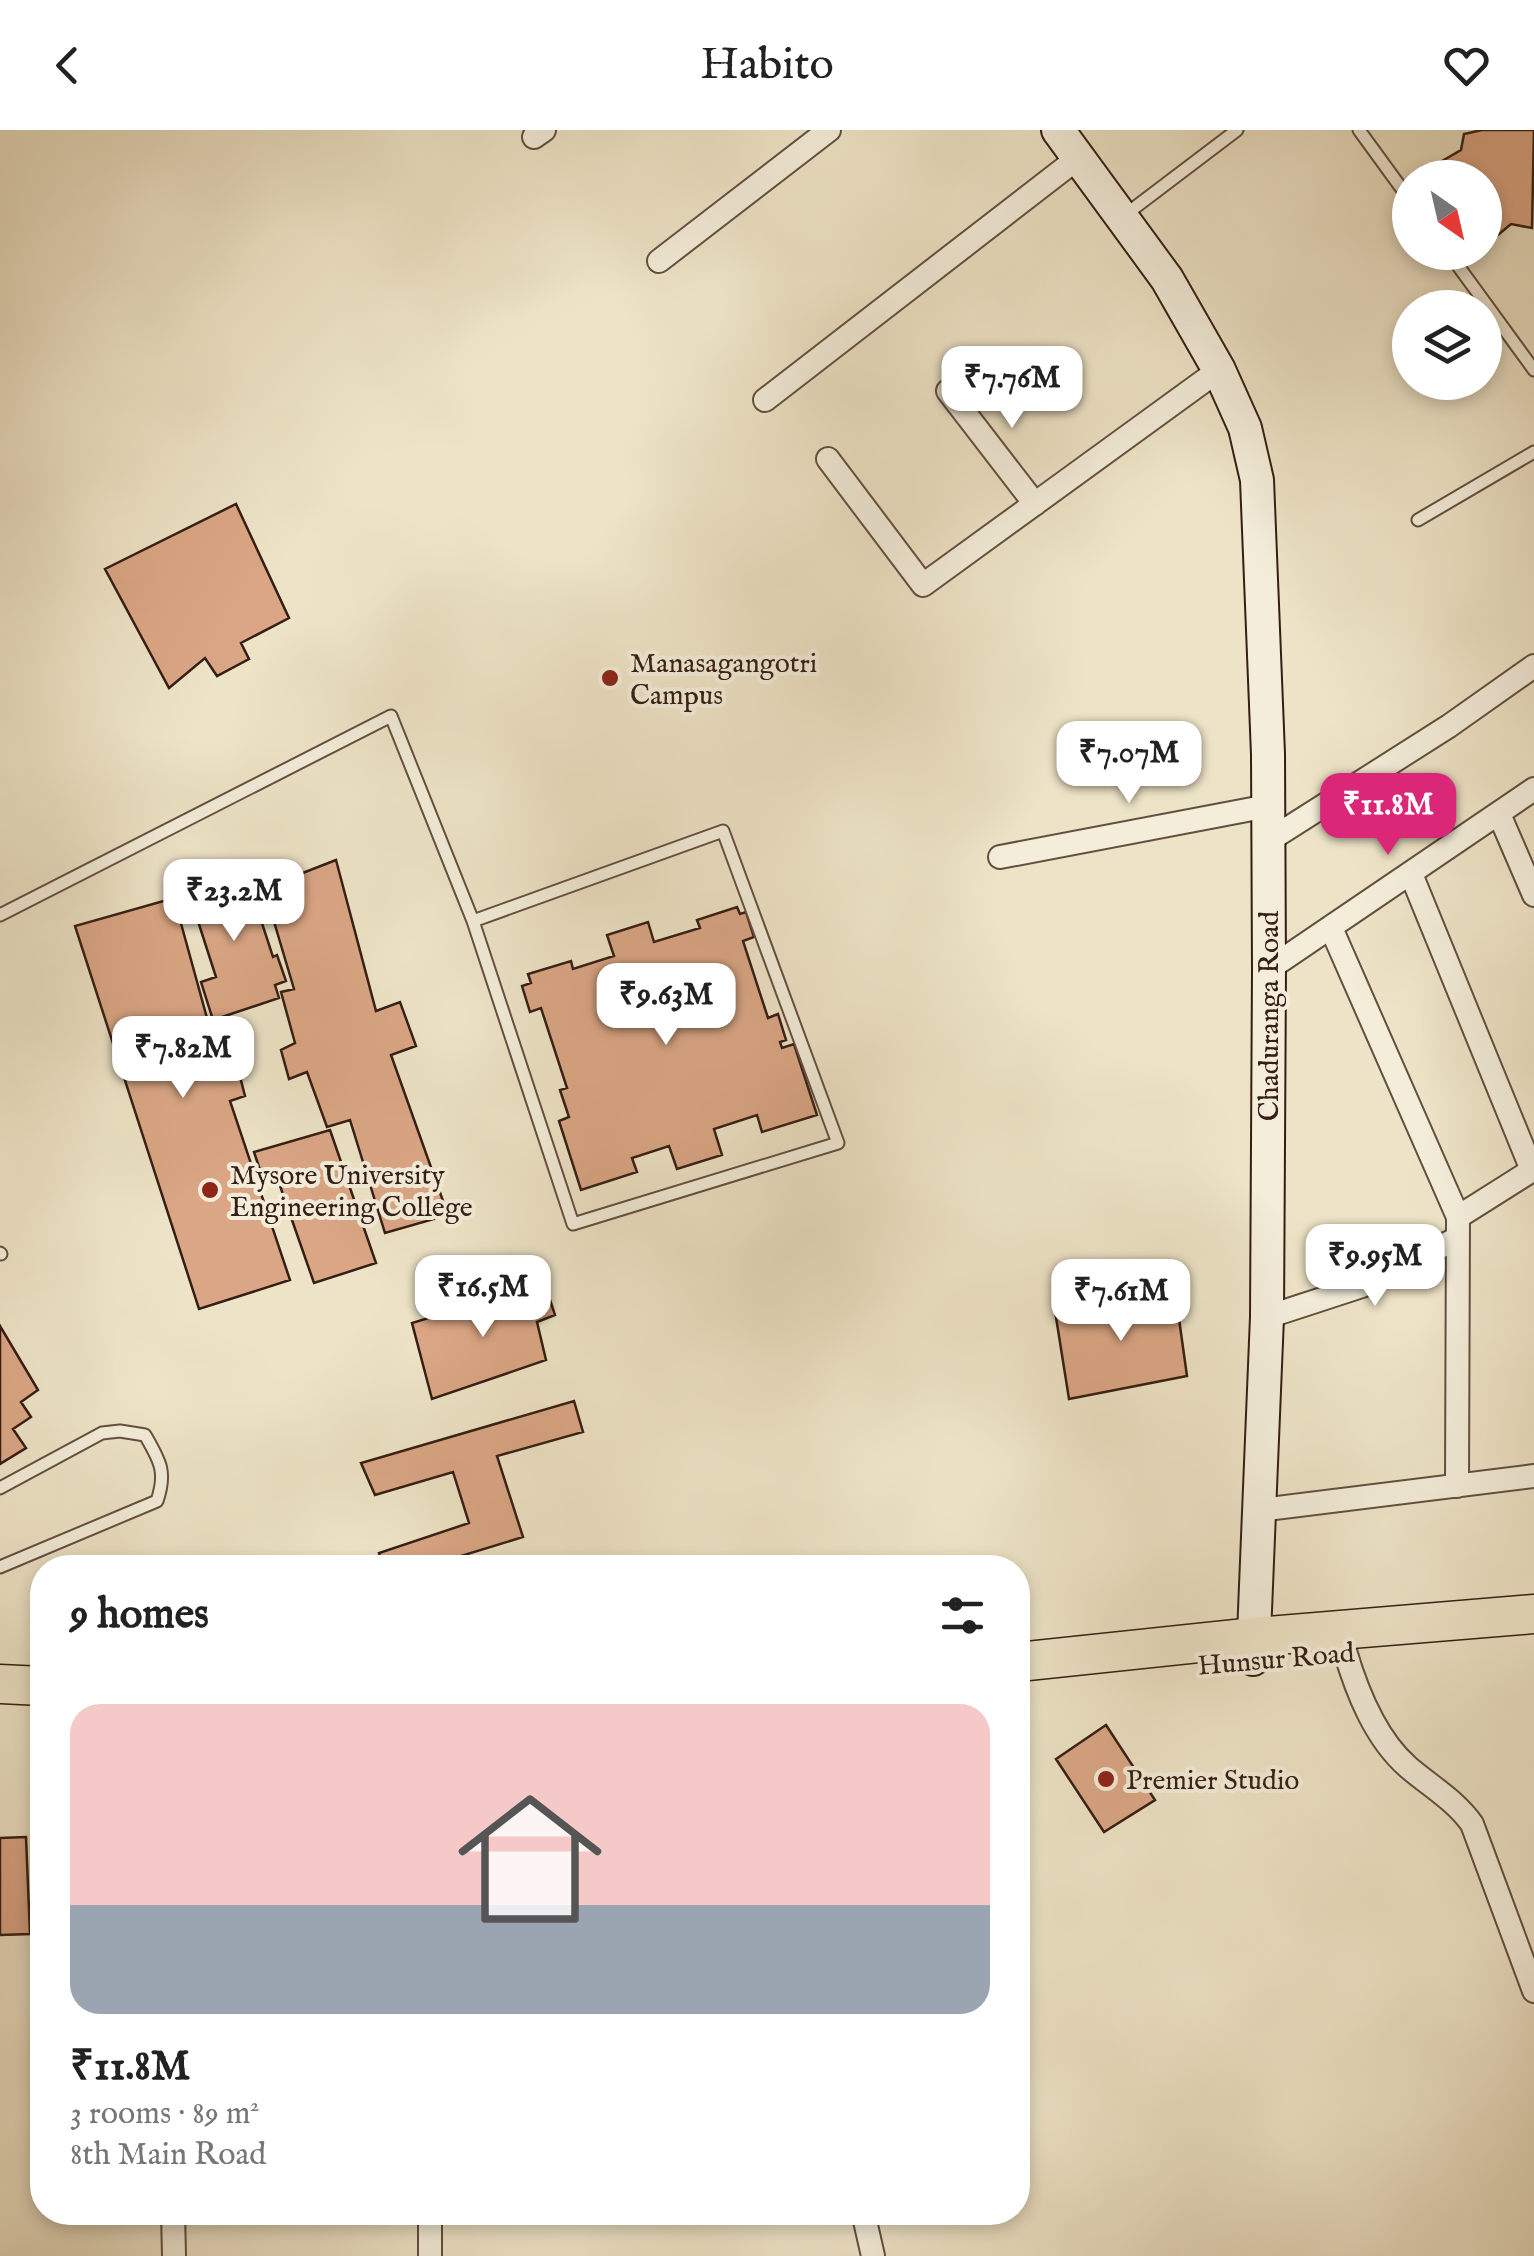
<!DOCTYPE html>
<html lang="en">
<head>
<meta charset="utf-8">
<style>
	:root { --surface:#fff; --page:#f2f2f2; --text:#222; --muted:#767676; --accent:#db2777 }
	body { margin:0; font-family:"IM FELL English",serif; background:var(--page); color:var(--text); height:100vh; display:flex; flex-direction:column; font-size:38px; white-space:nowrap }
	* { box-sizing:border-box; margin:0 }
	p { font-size:32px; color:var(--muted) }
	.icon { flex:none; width:55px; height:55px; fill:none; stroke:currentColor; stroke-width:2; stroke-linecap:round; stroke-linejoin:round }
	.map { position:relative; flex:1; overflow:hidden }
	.drawer { position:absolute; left:30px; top:1425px; width:1000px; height:670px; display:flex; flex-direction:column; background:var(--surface); border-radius:40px; box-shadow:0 5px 15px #0003 }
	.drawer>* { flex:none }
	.needle { width:65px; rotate:146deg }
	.controls { position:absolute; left:1392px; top:30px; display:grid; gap:20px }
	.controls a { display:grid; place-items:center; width:110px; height:110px; border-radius:50%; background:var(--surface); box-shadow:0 5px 15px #0003; font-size:50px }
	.price { position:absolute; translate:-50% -85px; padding:0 22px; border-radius:20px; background:#fff; color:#222; font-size:32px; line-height:65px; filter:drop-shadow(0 2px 5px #0008) }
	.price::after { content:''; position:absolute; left:50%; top:60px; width:30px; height:22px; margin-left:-15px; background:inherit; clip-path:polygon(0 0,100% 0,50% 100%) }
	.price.on { background:var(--accent); color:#fff }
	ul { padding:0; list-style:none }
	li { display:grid; align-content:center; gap:20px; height:530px; padding:0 40px }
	li span { display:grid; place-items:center; height:310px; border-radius:30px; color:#555 }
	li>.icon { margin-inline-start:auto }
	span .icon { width:180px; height:180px; fill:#fffc; stroke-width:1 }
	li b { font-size:42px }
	h2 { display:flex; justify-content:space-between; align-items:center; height:120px; padding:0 40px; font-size:42px }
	header { display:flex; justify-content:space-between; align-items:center; height:130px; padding:0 40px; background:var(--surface); font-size:45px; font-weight:600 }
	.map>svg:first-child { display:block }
</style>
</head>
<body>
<header><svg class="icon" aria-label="back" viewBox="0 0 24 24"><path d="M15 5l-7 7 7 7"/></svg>Habito<svg class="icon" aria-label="heart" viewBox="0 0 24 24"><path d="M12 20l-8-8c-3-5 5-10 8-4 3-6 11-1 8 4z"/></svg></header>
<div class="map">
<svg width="1534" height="2126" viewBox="0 0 1534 2126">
	<rect width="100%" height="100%" fill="#ede3c6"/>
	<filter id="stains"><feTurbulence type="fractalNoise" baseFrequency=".002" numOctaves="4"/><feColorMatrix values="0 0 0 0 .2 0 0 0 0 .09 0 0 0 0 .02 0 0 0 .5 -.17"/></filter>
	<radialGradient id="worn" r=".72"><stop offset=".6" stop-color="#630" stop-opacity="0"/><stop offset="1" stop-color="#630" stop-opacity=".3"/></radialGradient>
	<path fill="#daa685" stroke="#351e14" stroke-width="2.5" d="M1482,0H1534L1532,98L1511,94L1498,105L1485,88V48H1455L1442,31L1461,20L1464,4Z
		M236,374L289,488L241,513L249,529L217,546L205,528L169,558L105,439Z
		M336,730L376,881L400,872L416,916L391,925L448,1085L385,1103L350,990L327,997L307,942L289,949L281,920L295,913L281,862L294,859L264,758Z
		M243,735L273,827L277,825L286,851L275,855L279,868L213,890L201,852L216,847L186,754Z
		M174,768L221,939L237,935L245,966L230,971L290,1150L199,1179L75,796Z
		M737,777L740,784L746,782L754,807L743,811L768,888L778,884L786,910L780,912L782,918L794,914L817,985L762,1002L757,985L714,999L722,1025L677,1039L669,1016L632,1028L637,1042L581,1060L559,991L569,987L560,960L567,958L541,878L530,882L522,856L531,853L528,844L571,831L573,839L614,826L607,805L648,792L654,812L700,798L697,790Z
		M330,1000L376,1133L314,1153L278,1050L265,1055L254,1022Z
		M544,1152L555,1185L537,1192L546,1230L432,1269L412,1193Z
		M1175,1160L1187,1246L1069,1269L1055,1181Z
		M0,1196L38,1260L21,1272L31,1287L13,1299L26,1318L0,1334Z
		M574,1271L583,1302L497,1326L523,1407L422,1438H383L379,1423L469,1393L453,1342L375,1365L361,1333Z
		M1106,1595L1155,1670L1104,1702L1056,1629Z
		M26,1707L30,1804L0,1805V1708Z"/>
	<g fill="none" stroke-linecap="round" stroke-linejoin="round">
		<defs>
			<path id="lane" d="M1359,0L1410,70
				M1125,85L1237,0
				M1448,122L1534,240
				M1418,390L1534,322
				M0,785L391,586L473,791L573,1094L838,1013L723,701L473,791
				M0,1123L1,1124
				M0,1358L102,1303L120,1301L145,1305C160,1331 167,1342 157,1371L0,1437"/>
			<path id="street" d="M534,7L544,0
				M659,131L829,0
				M948,261L1035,374
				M765,270L1078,28
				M828,329L923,455L1219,240
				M1499,684L1534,765
				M1268,711L1449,596L1534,536
				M1000,727L1268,676
				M1411,744L1532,1040
				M1331,798L1458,1087L1457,1356
				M1269,839L1534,659
				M1458,1087L1534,1039
				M1267,1187L1362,1156L1458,1108
				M1260,1380L1534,1346
				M1345,1521C1357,1562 1375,1608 1408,1637C1430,1656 1455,1670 1472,1694L1534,1861
				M173,2082L174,2126
				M430,2082V2126
				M863,2082L873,2126"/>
			<path id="secondary" d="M1058,0L1167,149L1219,240L1245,298L1257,350L1268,624L1269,839L1267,1187L1253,1529"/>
			<path id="primary" d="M1018,1532L1255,1507L1534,1484
				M0,1554L42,1556"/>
		</defs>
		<use href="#lane" stroke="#634f40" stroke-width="15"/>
		<use href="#street" stroke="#634f40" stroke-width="26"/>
		<use href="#secondary" stroke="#351e14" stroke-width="36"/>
		<use href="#primary" stroke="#351e14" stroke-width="41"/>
		<use href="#lane" stroke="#f3edda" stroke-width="11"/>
		<use href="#street" stroke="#f3edda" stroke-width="22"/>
		<use href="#secondary" stroke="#f3edda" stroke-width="32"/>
		<use href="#primary" stroke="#ede3c6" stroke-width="38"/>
	</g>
	<g fill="#8f2418" stroke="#f3edda" stroke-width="4">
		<circle cx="610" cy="548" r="10"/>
		<circle cx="210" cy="1060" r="10"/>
		<circle cx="1106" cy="1649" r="10"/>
	</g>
	<g text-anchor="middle" stroke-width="8" stroke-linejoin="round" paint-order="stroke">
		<g font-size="28" fill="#351e14" stroke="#f3edda" text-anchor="start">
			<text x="630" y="542">Manasagangotri<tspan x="630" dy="32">Campus</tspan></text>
			<text x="230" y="1054">Mysore University<tspan x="230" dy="32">Engineering College</tspan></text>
			<text x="1126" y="1659">Premier Studio</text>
		</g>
		<g font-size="28" fill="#351e14" stroke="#f3edda">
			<text transform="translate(1268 886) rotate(-90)" y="10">Chaduranga Road</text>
			<text transform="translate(1276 1528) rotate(-5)" y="10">Hunsur Road</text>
		</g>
	</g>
	<rect width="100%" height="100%" filter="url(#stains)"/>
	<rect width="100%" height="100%" fill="url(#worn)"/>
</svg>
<div class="controls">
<a><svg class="needle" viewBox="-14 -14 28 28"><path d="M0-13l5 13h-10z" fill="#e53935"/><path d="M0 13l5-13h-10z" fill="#767676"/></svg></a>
<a><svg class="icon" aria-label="layers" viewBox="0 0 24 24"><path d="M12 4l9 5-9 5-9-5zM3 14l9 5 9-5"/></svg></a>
</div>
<b class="price" style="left:1012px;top:301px">₹7.76M</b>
<b class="price" style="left:1129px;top:676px">₹7.07M</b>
<b class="price on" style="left:1388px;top:728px">₹11.8M</b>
<b class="price" style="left:234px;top:814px">₹23.2M</b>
<b class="price" style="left:666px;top:918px">₹9.63M</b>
<b class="price" style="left:183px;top:971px">₹7.82M</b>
<b class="price" style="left:1375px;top:1179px">₹9.95M</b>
<b class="price" style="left:483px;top:1210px">₹16.5M</b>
<b class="price" style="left:1121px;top:1214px">₹7.61M</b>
<section class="drawer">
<h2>9 homes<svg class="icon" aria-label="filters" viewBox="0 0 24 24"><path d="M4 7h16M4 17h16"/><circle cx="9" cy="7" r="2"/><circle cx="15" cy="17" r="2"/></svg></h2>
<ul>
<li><span style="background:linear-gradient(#f6c9c9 65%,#9aa5b1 0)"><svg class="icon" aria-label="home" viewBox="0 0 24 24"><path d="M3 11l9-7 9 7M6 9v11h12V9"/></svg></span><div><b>₹11.8M</b><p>3 rooms · 89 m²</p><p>8th Main Road</p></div></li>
</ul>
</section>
</div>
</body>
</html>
